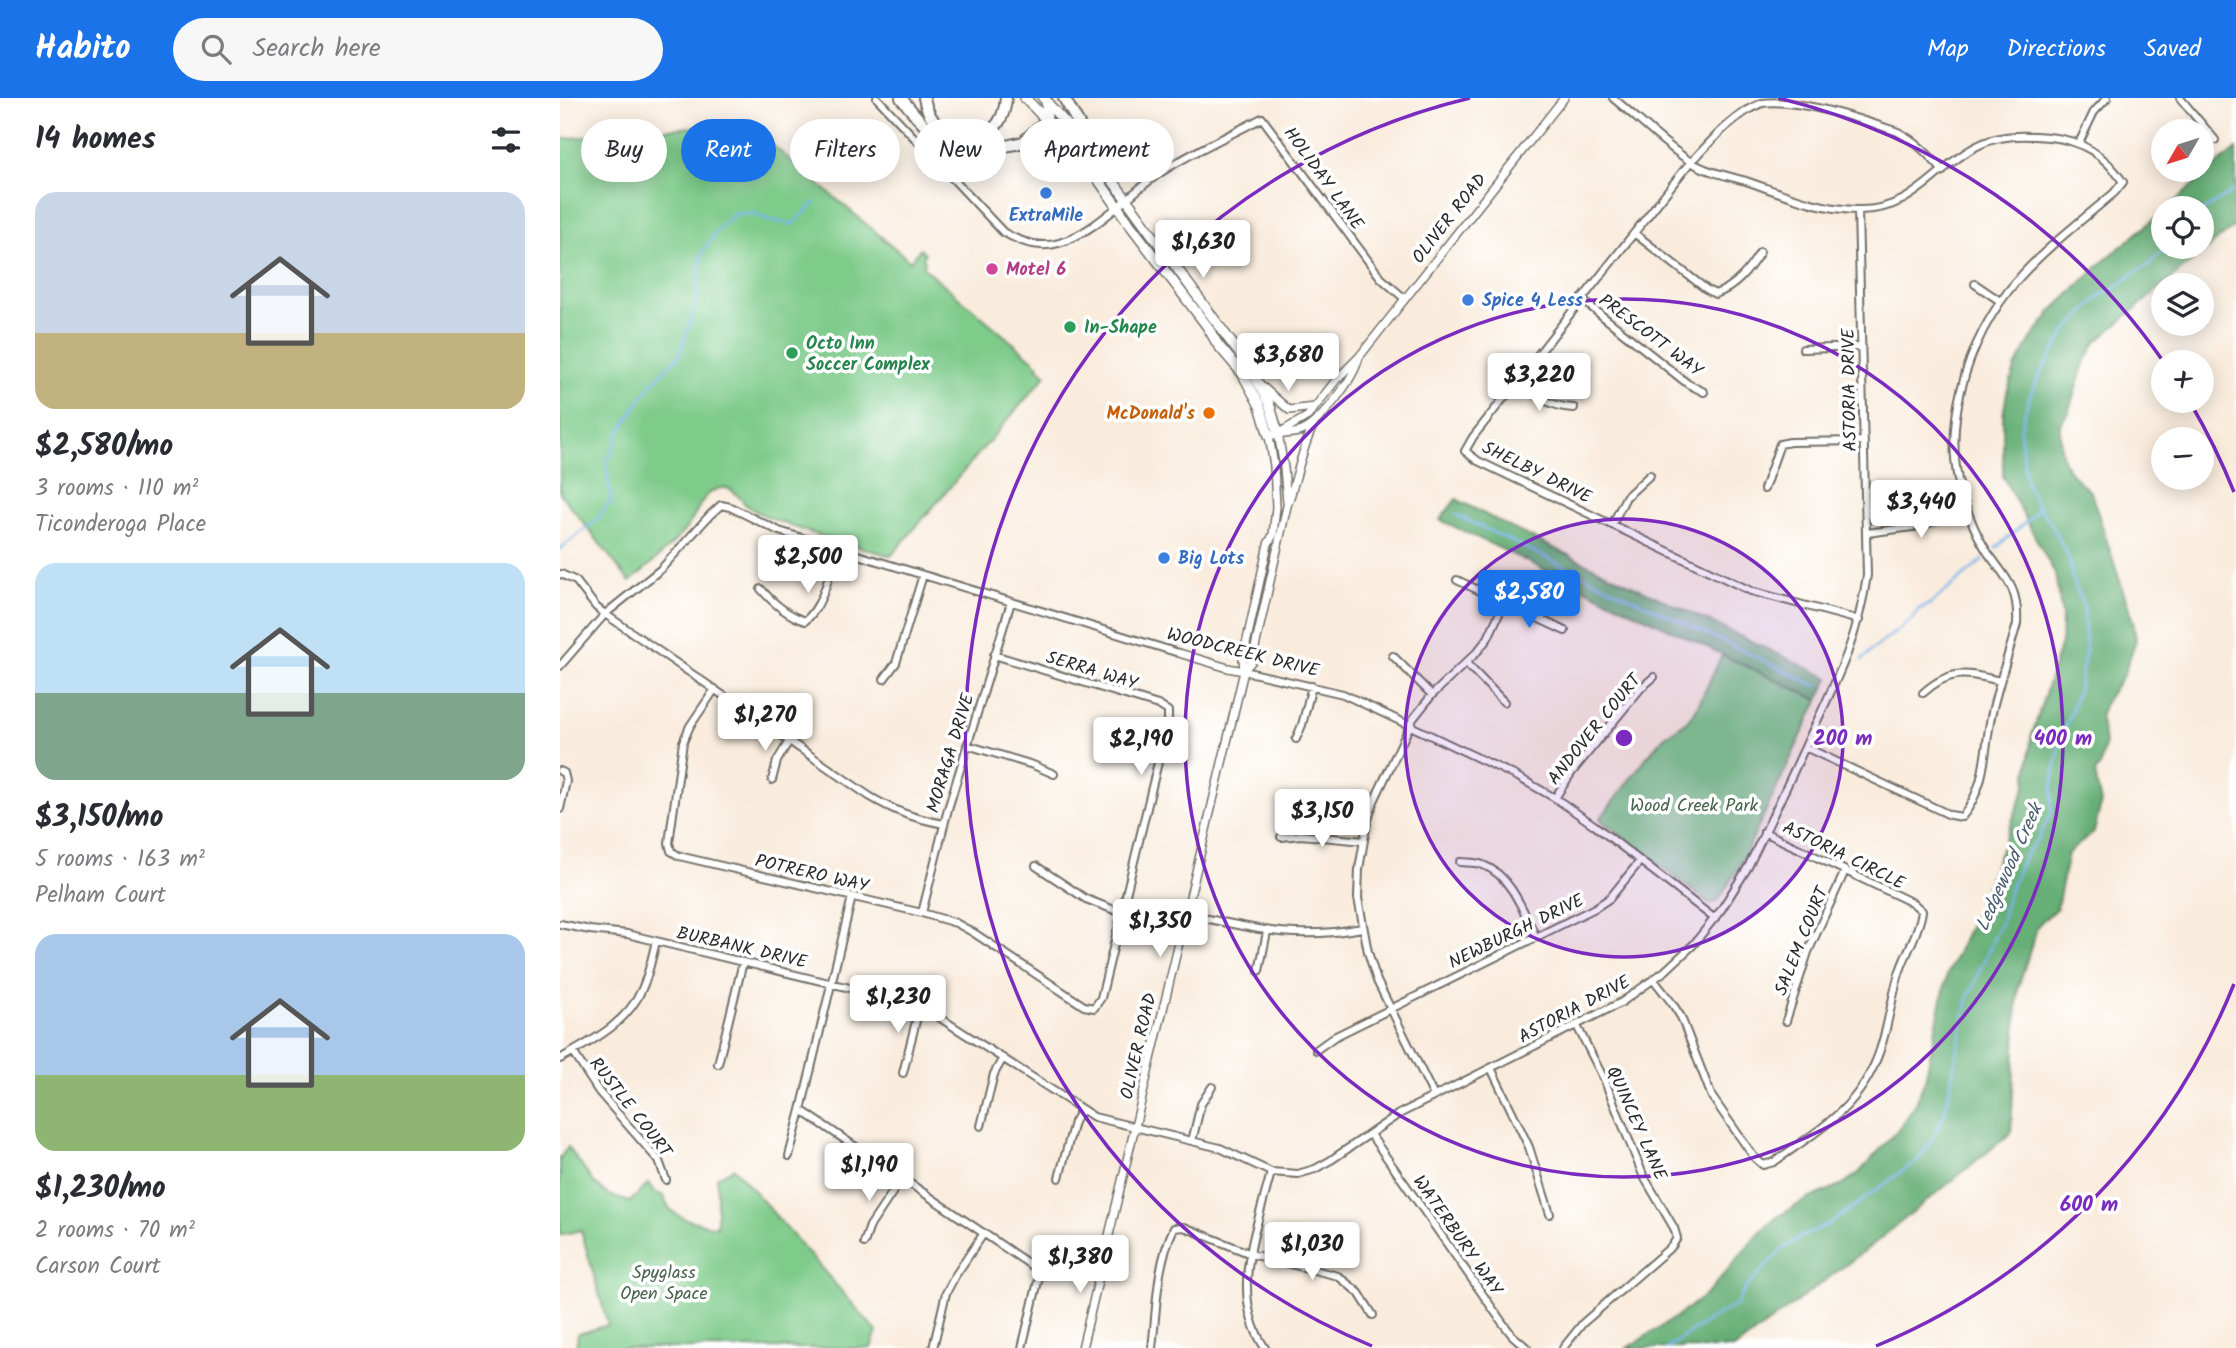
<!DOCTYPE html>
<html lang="en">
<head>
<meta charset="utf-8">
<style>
	:root { --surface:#fff; --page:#f7f7f7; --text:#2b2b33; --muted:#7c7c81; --accent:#1a73e8 }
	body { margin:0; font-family:Kalam,sans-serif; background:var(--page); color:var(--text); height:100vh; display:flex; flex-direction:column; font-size:26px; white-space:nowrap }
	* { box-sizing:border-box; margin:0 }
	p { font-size:23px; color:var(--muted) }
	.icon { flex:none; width:38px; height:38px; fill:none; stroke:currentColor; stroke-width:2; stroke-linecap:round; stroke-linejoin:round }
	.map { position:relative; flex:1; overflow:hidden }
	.side { display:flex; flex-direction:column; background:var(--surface); width:560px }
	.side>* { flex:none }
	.banner { position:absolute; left:21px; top:21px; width:665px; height:63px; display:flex; gap:14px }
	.needle { width:46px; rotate:231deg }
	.fabs { position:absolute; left:1591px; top:21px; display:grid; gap:14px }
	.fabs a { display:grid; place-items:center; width:63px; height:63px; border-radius:50%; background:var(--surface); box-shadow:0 4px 18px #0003; font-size:35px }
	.price { position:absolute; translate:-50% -60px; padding:0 16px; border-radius:7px; background:#fff; color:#222; font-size:23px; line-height:46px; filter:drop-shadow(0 2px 4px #0008) }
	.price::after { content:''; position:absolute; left:50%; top:42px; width:21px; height:16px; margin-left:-10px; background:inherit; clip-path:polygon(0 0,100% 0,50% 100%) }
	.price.current { background:var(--accent); color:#fff }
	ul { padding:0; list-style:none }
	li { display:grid; align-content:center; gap:14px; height:371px; padding:0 35px }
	li span { display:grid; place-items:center; height:217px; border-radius:21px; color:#555 }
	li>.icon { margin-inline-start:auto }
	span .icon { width:126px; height:126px; fill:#fffc; stroke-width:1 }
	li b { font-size:30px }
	h2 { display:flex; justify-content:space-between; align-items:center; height:84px; padding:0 35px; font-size:30px }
	.chip { padding:0 24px; border-radius:32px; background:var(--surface); box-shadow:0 4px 18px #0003; font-size:24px; line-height:63px }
	.chip.current { background:var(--accent); color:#fff }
	header { display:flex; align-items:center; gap:42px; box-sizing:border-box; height:98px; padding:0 35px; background:var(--accent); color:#fff }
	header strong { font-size:33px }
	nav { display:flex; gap:38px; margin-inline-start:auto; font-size:24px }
	.search { width:490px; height:63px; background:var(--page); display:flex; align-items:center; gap:18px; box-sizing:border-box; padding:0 24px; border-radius:38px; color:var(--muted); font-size:26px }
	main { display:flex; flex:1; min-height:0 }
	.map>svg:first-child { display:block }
</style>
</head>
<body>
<header>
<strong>Habito</strong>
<div class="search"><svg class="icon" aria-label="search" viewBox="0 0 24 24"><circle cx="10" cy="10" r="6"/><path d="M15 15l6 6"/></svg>Search here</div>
<nav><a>Map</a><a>Directions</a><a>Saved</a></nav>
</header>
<main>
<section class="side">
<h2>14 homes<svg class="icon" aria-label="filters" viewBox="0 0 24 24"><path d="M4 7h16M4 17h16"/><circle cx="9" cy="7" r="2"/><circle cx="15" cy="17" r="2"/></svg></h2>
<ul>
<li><span style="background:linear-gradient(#c9d6e8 65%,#c2b280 0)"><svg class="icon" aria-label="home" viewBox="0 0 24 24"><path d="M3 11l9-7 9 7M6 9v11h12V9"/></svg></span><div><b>$2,580/mo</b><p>3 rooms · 110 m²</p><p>Ticonderoga Place</p></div></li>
<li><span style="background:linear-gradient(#bfe0f5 60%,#7fa58c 0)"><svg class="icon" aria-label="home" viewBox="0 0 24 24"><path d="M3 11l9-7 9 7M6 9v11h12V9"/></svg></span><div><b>$3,150/mo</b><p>5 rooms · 163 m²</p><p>Pelham Court</p></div></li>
<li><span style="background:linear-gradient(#a9c7e8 65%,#8fb573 0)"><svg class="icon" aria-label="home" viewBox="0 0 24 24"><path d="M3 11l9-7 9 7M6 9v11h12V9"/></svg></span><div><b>$1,230/mo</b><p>2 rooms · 70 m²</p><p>Carson Court</p></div></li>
</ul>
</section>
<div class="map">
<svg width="1676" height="1250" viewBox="0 0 1676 1250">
	<rect width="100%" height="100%" fill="#fff"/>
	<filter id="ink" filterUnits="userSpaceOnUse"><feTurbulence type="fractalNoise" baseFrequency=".0143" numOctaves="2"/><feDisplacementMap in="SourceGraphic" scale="14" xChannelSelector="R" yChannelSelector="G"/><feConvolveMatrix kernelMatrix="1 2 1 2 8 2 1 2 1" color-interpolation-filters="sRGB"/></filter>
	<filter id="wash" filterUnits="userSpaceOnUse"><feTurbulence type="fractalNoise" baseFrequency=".00686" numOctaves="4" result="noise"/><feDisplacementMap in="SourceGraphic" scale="28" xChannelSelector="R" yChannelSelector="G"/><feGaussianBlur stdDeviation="1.57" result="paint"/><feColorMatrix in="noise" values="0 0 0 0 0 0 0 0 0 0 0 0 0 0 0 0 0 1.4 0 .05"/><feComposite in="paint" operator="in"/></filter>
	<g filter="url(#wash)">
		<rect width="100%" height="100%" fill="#f9ecdd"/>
		<path fill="#7ecb8a" stroke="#547b5a" stroke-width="2" d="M186,24V34L196,35L204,40L350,163L360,151L365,155L363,159L365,164L363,169L479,267L477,269L486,277L331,458C301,449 202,424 184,405C176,395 168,384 153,393C141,399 136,417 128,428C111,449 91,466 70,484L0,395V41Z
			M1162,557L1258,602L1179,769L1158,803L1150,806L1040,721L1087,659L1104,639L1125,625L1136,612Z
			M8,1049L34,1085L48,1097L70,1104L89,1085L94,1094L104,1098C108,1122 138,1124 157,1129V1079L174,1070L317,1234L311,1250H16L18,1236L48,1227L21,1132L0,1137V1060Z"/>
		<path fill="#66af76" stroke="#486d50" stroke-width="2" d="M1676,51V128L1662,138L1536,244L1524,266L1508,315L1500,326C1500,364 1503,370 1531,394L1573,523L1576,542L1564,576L1545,604L1540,620L1545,644L1540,668L1535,675L1541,706L1534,734L1508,755L1497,810L1478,827L1458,890L1451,1035L1311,1148L1175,1250H1067L1116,1219L1147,1196L1200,1134L1217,1119L1248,1101L1283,1086L1299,1075L1336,1034L1356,1005L1365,981L1387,877L1420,805L1466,687L1471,640L1501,545L1502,518L1495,476L1443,379V318L1447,294L1456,268L1472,240L1492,213L1545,162L1603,114V149H1642V110H1607Z
			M896,401L949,429L1269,580L1258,602L880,422Z"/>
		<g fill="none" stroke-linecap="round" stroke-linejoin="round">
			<path stroke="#7ab5eb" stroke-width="2.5" d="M1642,113L1676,92
				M896,417L1257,588
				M1436,450L1474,417L1477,412L1476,408
				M0,451L38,421L51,403L46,366L60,334L75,310L91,286L119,258L136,206L142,154L161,128L175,116L193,115L208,122L233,126L255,105
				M1302,562L1312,552L1351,522L1359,511L1370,506L1423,462
				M1107,1250L1151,1221L1176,1207L1187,1188L1222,1152L1238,1140L1271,1125L1359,1061L1371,1043L1385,1015L1408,899L1442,822L1448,796L1465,757L1479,739L1491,716L1493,683L1499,649L1518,593L1526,553L1524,510L1512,479L1509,460L1490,424L1476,405L1466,385L1460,332L1469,300L1482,272L1506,233L1541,197L1556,190L1574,175L1588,167L1606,149"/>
		</g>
	</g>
	<g filter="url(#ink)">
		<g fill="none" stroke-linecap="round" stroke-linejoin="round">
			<defs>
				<path id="minor" d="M317,0L443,134C460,144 479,151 499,145C534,135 567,98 597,77C629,55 667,39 702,20L821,180L845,201
					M1053,0C1079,21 1103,46 1131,64C1147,74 1168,78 1186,83C1221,95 1260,112 1298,112C1354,113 1374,70 1417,48C1440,36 1463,37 1489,39C1522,42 1545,57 1563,84L1554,95C1522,122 1487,149 1459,180C1405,242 1375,338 1409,417C1414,430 1420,443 1428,455C1447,481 1459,491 1457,526C1449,554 1440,582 1433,610C1423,649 1429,685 1402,719L1390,717L1245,649
					M1620,0L1655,42
					M1519,45L1534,14L1547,0
					M1074,135L1146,191L1155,196C1176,189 1189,172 1200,154
					M1415,186L1440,203
					M1021,201L1128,286L1144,294
					M1243,251L1302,249
					M958,283C978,298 987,308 1014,310
					M1204,391L1220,346L1230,344L1304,343
					M1052,427L1066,399L1090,377
					M1307,435L1360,428L1406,411
					M1,476L16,483L36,509L45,516L309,698C336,714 353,720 384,726
					M897,482L1005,533
					M201,491C213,505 227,517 245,523C265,506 269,474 277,451
					M1299,522L1191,493L918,363L905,353L913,339L1124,72C1146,49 1171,17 1202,5C1238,0 1302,22 1338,34C1357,44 1369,57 1383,73
					M833,558L872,597
					M906,565L944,604
					M0,568L45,516L101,471L150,417L161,407L170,409L219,433L619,555
					M684,573L783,596L956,678L995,700L1034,727L1155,821
					M324,581L336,565L363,477
					M155,591L130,628L123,644L109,745L111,753L119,758L362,815L396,825L414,835L524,908L534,910L541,900L608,623V613L598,607L434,557
					M1363,595C1391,570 1406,575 1440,583
					M736,641L742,627L752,588
					M407,647L473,667L494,676
					M0,673L4,675L6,683L0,711
					M212,682L217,663L229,643
					M995,700L1012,674L1081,590L1094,579
					M721,739L741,737L804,743
					M900,764C907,765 916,764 923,767C951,777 964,815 976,839
					M476,768L526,801L562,815
					M292,799L241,1012L478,1172L479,1179L462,1250
					M362,815L388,711L451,504
					M626,816C692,830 733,843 802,830
					M0,826L30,832L67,836L360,907L534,1019L660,1050L711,1074L738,1076L755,1071L771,1062L839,1016L1062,904L1105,873L1133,847L1161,812L1188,769C1209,726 1230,682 1250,638C1277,581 1298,541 1307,477L1298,112
					M699,873L707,834
					M1094,882L1112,905L1121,919L1152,999L1194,1059L1203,1067L1214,1064C1264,1028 1306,1006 1323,942C1329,921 1332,900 1338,879C1344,857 1359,836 1362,813L1353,805L1204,734
					M1226,923L1248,854L1285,773
					M756,952L774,939L1035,810L1050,800L1080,763
					M13,954L39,994L99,1063L106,1082
					M0,961C31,943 67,926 82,891C89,876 92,859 96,843
					M158,966L183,864
					M931,970L969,1049L990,1116
					M343,975L360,907
					M874,998L817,883L808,854L798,800L799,771L807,725L814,703L853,621L872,597L917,554L928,540L944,505
					M421,1028L434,976L443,960
					M810,1036L942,1224L952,1237L967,1250
					M632,1043L641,1006L652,989
					M229,1058L241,1012
					M499,1080L514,1024L521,1012
					M304,1145L310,1128L342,1080
					M373,1250L386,1195L395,1178L424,1135
					M592,1250C597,1210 596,1167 614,1130L624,1129L691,1156L778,1178L799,1195L813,1217
					M705,1250C668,1195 697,1132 711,1074
					M1003,1250L1023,1225L1112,1148L1117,1140L1114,1130L1083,1077L1044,981L1017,928"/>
				<path id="tertiary" d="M703,289L729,312L755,309
					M718,335L724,370L727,404
					M719,335L748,318L776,282L799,259L1004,0
					M619,555L668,570L684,573
					M684,572L692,563L727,408C737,381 741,352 754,326
					M522,1250L684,573L683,560L708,446L713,437L716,409L714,368L709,338C720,335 731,337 742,333C762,323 794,281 799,259"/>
				<path id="secondary" d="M465,0L523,60L571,128L647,228L658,247L682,275L700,308L709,338
					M483,0L529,51
					M539,64L690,270L709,305L718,335"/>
				<path id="motorway" d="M341,0C354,15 366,32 383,44C413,64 463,41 495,38L515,51
					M364,0C373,51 442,57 446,0
					M504,0L542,67
					M463,44L486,23L487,4"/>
			</defs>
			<use href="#minor" stroke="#736f69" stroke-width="10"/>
			<use href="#tertiary" stroke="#736f69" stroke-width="10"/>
			<use href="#secondary" stroke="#736f69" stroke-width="12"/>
			<use href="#motorway" stroke="#736f69" stroke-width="14"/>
			<use href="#minor" stroke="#fff" stroke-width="6"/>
			<use href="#tertiary" stroke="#fff" stroke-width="7"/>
			<use href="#secondary" stroke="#fff" stroke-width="9"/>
			<use href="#motorway" stroke="#fff" stroke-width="10"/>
		</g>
	</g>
	<circle cx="1064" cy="640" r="219" fill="#7b2cbf" fill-opacity=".12"/>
	<g fill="none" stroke="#7b2cbf" stroke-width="3.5">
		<circle cx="1064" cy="640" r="219"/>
		<circle cx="1064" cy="640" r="439"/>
		<path d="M1674 886A658 658 0 0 1 1316 1248M812 1248A658 658 0 0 1 910 0M1218 0A658 658 0 0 1 1603 263M1631 306A658 658 0 0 1 1674 394"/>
	</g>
	<g fill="#3f7fe0" stroke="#fff" stroke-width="2.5">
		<circle cx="486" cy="95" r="7"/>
		<circle cx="908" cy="202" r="7"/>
		<circle cx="604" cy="460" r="7"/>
	</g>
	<circle fill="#d1479c" stroke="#fff" stroke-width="2.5" cx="432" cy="171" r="7"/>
	<g fill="#2e9e5b" stroke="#fff" stroke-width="2.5">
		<circle cx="510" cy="229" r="7"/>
		<circle cx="232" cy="255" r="7"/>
	</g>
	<circle fill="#e8710a" stroke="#fff" stroke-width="2.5" cx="649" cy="315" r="7"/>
	<g text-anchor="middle" stroke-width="7" stroke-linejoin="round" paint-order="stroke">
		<g font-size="18" fill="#2b2b2b" stroke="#fff">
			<text transform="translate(764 80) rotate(54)" y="6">HOLIDAY LANE</text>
			<text transform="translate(889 120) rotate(-52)" y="6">OLIVER ROAD</text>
			<text transform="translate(1091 237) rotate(37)" y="6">PRESCOTT WAY</text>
			<text transform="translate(1289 292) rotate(-91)" y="6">ASTORIA DRIVE</text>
			<text transform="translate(977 374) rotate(26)" y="6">SHELBY DRIVE</text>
			<text transform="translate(683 554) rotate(14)" y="6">WOODCREEK DRIVE</text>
			<text transform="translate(532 572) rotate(17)" y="6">SERRA WAY</text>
			<text transform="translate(1034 631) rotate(-51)" y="6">ANDOVER COURT</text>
			<text transform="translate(390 655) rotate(-73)" y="6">MORAGA DRIVE</text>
			<text transform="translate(1284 757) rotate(26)" y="6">ASTORIA CIRCLE</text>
			<text transform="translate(252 775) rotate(13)" y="6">POTRERO WAY</text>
			<text transform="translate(956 833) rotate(-26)" y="6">NEWBURGH DRIVE</text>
			<text transform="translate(1241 843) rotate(-68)" y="6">SALEM COURT</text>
			<text transform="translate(182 849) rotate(13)" y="6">BURBANK DRIVE</text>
			<text transform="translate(1014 911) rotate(-28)" y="6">ASTORIA DRIVE</text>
			<text transform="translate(578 948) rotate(-77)" y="6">OLIVER ROAD</text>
			<text transform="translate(71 1009) rotate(52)" y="6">RUSTLE COURT</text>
			<text transform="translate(1077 1025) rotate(66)" y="6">QUINCEY LANE</text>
			<text transform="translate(898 1137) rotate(55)" y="6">WATERBURY WAY</text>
		</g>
		<g font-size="18" font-weight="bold" fill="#366cbe" stroke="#fff" text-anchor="start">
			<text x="486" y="123" text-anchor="middle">ExtraMile</text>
			<text x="922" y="208">Spice 4 Less</text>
			<text x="618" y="466">Big Lots</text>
		</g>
		<g font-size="18" font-weight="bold" fill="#b23c85" stroke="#fff" text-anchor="start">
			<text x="446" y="177">Motel 6</text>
		</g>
		<g font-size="18" font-weight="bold" fill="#27864d" stroke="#fff" text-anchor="start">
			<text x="524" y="235">In-Shape</text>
			<text x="246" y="251">Octo Inn<tspan x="246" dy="21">Soccer Complex</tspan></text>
		</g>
		<g font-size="18" font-weight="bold" fill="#c56008" stroke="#fff" text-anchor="end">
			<text x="635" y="321">McDonald's</text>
		</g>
		<g font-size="18" fill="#48634c" stroke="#fff">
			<text x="1134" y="713">Wood Creek Park</text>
			<text x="104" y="1180">Spyglass<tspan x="104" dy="21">Open Space</tspan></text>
		</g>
		<g font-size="19" font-style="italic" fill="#475b6e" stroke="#fff">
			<text transform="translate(1448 769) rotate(-66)" y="7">Ledgewood Creek</text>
		</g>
	</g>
	<circle cx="1064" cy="640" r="10" fill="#7b2cbf" stroke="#fff" stroke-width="3.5"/>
	<g font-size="21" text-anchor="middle" font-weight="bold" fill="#7b2cbf" stroke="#fff" stroke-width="7" stroke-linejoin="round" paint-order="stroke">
		<text x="1283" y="647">200 m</text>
		<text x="1503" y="647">400 m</text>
		<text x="1529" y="1113">600 m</text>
	</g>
</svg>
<div class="fabs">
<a><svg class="needle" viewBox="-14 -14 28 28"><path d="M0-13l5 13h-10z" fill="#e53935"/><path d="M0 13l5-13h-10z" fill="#7c7c81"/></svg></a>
<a><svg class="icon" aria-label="locate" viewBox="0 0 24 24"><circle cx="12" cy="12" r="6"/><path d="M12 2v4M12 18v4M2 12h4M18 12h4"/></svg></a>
<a><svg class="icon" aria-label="layers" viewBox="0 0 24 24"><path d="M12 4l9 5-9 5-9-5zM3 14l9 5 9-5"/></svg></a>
<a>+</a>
<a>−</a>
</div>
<b class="price" style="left:643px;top:182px">$1,630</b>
<b class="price" style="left:728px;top:295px">$3,680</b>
<b class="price" style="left:979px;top:315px">$3,220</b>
<b class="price" style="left:1361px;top:442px">$3,440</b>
<b class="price" style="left:248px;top:497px">$2,500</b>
<b class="price current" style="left:969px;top:532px">$2,580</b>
<b class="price" style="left:205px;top:655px">$1,270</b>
<b class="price" style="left:581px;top:679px">$2,190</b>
<b class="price" style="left:762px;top:751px">$3,150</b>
<b class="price" style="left:600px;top:861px">$1,350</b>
<b class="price" style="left:338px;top:937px">$1,230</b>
<b class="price" style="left:309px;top:1105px">$1,190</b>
<b class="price" style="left:752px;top:1184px">$1,030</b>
<b class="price" style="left:520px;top:1197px">$1,380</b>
<div class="banner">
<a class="chip">Buy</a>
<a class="chip current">Rent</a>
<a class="chip">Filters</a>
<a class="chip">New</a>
<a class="chip">Apartment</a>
</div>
</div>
</main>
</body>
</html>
